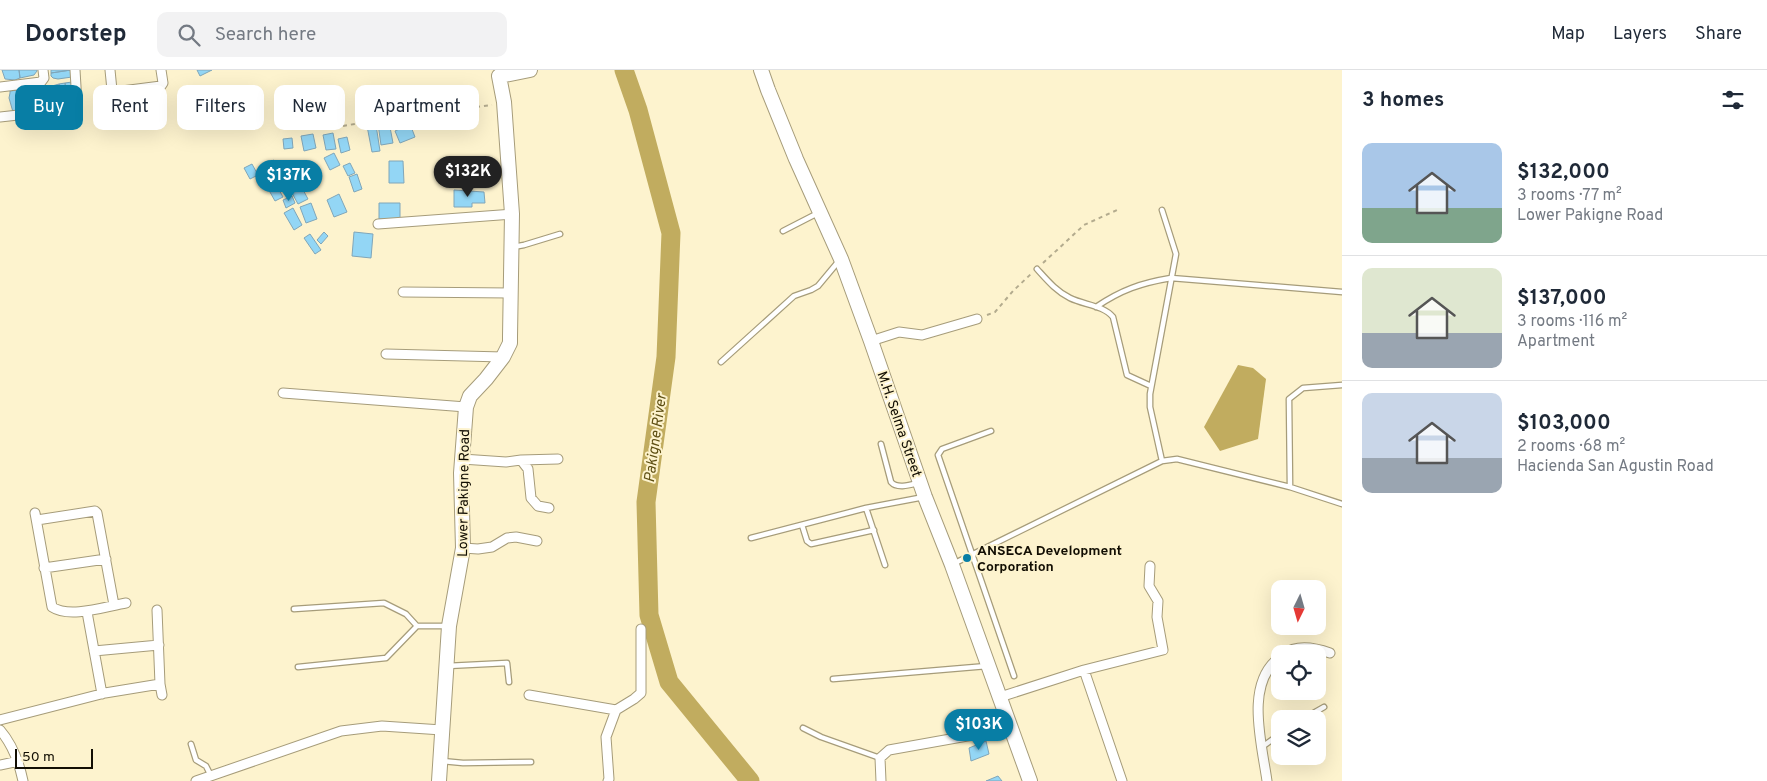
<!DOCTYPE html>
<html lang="en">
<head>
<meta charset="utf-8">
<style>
	:root { --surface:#fff; --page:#f2f2f3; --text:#1f2937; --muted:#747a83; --line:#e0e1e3; --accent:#087ea5 }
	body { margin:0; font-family:Overpass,sans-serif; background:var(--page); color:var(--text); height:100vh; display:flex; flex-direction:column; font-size:19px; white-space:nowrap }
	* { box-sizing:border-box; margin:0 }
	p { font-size:16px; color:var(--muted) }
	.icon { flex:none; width:28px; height:28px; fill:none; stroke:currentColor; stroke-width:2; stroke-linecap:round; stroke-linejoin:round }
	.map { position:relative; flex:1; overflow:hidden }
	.panel { display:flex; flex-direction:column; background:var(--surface); width:425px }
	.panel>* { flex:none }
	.hud { position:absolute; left:15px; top:15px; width:475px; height:45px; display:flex; gap:10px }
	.needle { width:32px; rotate:185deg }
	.fabs { position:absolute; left:1271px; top:510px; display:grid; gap:10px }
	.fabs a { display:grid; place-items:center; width:55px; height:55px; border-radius:10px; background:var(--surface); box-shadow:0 5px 20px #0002; font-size:25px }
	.scale { position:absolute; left:15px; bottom:12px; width:78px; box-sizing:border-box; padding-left:5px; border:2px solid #120e03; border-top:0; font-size:14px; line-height:18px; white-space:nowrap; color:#120e03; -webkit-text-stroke:4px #fdf3ce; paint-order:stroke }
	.price { position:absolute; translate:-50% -42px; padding:0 11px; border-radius:18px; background:var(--accent); color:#fff; font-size:16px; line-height:32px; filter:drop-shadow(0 1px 2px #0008) }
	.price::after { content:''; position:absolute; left:50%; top:30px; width:15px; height:11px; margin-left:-8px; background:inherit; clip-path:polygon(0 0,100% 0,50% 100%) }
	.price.on { background:#222; color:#fff }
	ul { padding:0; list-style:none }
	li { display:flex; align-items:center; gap:15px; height:125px; padding:0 20px }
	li+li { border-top:1px solid var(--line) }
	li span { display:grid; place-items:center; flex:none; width:140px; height:100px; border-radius:10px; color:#555 }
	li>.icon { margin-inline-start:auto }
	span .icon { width:60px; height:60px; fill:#fffc; stroke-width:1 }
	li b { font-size:21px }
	h2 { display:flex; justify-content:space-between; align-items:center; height:60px; padding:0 20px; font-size:21px }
	.chip { padding:0 18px; border-radius:10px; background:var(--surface); box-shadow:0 5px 20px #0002; font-size:18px; line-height:45px }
	.chip.on { background:var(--accent); color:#fff }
	header { display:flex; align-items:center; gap:30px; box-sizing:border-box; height:70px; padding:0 25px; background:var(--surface); border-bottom:1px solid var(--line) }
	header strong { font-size:24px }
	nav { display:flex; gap:28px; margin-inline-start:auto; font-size:18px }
	.search { width:350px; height:45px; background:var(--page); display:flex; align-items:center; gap:12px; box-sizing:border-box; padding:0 18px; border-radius:10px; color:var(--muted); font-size:19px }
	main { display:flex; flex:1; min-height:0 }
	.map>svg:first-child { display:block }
</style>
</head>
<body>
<header>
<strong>Doorstep</strong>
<div class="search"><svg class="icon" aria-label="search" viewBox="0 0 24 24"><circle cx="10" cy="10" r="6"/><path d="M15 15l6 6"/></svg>Search here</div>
<nav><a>Map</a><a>Layers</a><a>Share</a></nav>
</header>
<main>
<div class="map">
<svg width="1342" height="711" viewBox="0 0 1342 711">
	<rect width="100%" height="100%" fill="#fdf3ce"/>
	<path fill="#c1ac5f" d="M1238,295L1253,298L1266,309L1258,369L1220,381L1204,357Z"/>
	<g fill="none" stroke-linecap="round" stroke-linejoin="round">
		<path stroke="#c1ac5f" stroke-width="19" d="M624,0L638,40L671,163L666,287L646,432L649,545L669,612L750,711"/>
	</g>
	<path fill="#93d6f5" stroke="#80a6b9" d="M2,0H19L20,8L15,10L5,9Z
		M19,0H37V1L34,5L20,8Z
		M51,0H71L51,3Z
		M71,0L72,7L58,9L53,8L51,6V3Z
		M197,0H212L200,6Z
		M72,12L75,33L68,35L65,13Z
		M65,13L68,35L62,36L59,14Z
		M59,14L62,36L56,37L52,16Z
		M52,16L56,37L49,39L46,17Z
		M34,17H40L44,39L37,40Z
		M34,17L37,40L31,41L28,19Z
		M40,17H46L49,39H44Z
		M28,19L31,41H26L23,20Z
		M18,20H23L26,41H21Z
		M18,20L21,41L13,42L9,28L10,23V21Z
		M389,52L393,73L381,75L378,54Z
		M410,54L415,67L400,73L395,61Z
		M376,55L380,81L372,82L367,56Z
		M333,63L336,79L326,80L323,65Z
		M313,64L316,78L304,81L301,66Z
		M347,67L350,80L341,83L338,69Z
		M292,68L293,78L284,79L283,69Z
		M334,83L340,95L330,100L324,88Z
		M274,90L282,106L271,111L264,95Z
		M389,91H403L404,113H389Z
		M290,92L297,103L288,108L282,97Z
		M350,93L355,103L348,106L343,96Z
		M252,94L258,105L250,109L244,98Z
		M357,104L362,119L354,122L349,107Z
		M274,111L283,127L275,131L266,115Z
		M301,116L308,129L298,134L291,121Z
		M454,120L484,122L485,133H472V137H454Z
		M339,124L347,142L334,147L327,130Z
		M292,126L295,133L286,138L283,130Z
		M311,133L317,149L306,153L300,137Z
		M379,133H400V149H379Z
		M293,138L302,155L294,160L284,143Z
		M324,162L328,166L321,174L317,170Z
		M354,162L373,164L371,188L352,186Z
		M310,164L321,180L315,184L304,168Z
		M986,671L989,684L971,691L969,678Z
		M998,706L1002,711H986Z"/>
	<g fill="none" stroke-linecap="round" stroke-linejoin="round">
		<defs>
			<path id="lane" d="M1162,140L1176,184L1150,324V337L1162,391
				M783,161L818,143
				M513,177L524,175L560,164
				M1037,199C1047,210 1056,221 1070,228C1084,235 1103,235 1113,247L1127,305L1151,316
				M1096,237C1121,220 1141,213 1171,208L1342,222
				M721,292L794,226L811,220L818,216L838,192
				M1342,315L1303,318L1289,329L1290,417L1342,434
				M991,361L942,379L938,385L1014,606
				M881,374L891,412C897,419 910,415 918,413
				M866,438L885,495
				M802,455L807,471L811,474L874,460
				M751,468L866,438L924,427
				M953,494L1162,391L1177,389L1290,417
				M294,539L384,533L406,544L417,556
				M447,596L507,593L509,612
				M298,597L386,588L417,556H447
				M833,609L987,596
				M1303,649L1324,637
				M803,658L821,667L880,688
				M191,674L196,690L206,696L211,706
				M1262,677L1280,664
				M442,691L463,693L531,692"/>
			<path id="street" d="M110,0L112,20L114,22L161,16L163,13L161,0
				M0,17L41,12L44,8L43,0
				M0,47L72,39L77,33L75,0
				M378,154L512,144
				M403,222L510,223
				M871,271L899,262L922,265L977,249
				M386,284L503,287
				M283,323L466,337
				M462,389L506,392L521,390L558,389
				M521,390L528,399L531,428L538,436L549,438
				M35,443L52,537C70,549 107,536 126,533
				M37,450L95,441L97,443L114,535
				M463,478L478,479L492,477L507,468L516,467L537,471
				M44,498L106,489
				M157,540L160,614L162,625
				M87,542L102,624
				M94,581L159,575
				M1284,584C1297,574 1316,578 1330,583
				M1084,600L1122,711
				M529,625L616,640L606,667L609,709L608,711
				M1000,627L1084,600L1163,580L1157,547L1158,531L1149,516L1150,496
				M616,640L634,629L641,623V559
				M0,650L105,623L160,614
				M0,660C13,675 19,692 23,711
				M0,695L19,691
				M196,711L341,661L382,656L442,660
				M881,711L880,688L889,680L1012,658
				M1267,711C1262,674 1244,613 1280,587"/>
			<path id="secondary" d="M761,0L768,20L796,89L841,189L871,271L925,427L952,495L1030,711
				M439,711L449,556L463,478L461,403L466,337L470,326L486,309L503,287L510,273V267L512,144L504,32L499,6L530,0"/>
		</defs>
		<use href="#lane" stroke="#a69c7a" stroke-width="7"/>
		<use href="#street" stroke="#a69c7a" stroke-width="11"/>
		<use href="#secondary" stroke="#a69c7a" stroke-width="16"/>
		<path stroke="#b3ab8e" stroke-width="2" stroke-dasharray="4 4" stroke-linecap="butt" d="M343,56L435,40L452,44L468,38L492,35
			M1043,193L1084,155L1117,140
			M987,245L995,242L1013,221L1032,203"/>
		<use href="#lane" stroke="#fff" stroke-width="4.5"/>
		<use href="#street" stroke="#fff" stroke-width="9"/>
		<use href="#secondary" stroke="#fff" stroke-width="14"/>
	</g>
	<circle fill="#087ea5" stroke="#fdf3ce" stroke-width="2" cx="967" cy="488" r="5"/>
	<g text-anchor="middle" stroke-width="4" stroke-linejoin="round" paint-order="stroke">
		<g font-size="14" fill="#120e03" stroke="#fdf3ce">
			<text transform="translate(900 354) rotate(71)" y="5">M.H. Selma Street</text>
			<text transform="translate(463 423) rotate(-89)" y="5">Lower Pakigne Road</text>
		</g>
		<g font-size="14" font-weight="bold" fill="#120e03" stroke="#fdf3ce" text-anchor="start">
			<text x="977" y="485">ANSECA Development<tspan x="977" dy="16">Corporation</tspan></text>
		</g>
		<g font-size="15" font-style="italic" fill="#5d4e12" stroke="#fdf3ce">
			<text transform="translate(655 368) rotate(-82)" y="5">Pakigne River</text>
		</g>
	</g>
</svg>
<div class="fabs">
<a><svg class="needle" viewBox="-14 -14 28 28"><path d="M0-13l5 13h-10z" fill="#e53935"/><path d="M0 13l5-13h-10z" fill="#747a83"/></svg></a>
<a><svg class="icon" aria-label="locate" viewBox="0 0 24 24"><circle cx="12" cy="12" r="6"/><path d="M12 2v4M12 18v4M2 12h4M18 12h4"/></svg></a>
<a><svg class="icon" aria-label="layers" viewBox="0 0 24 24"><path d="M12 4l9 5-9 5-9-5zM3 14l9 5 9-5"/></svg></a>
</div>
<div class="scale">50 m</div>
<b class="price on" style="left:468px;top:128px">$132K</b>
<b class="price" style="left:289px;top:132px">$137K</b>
<b class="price" style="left:979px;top:681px">$103K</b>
<div class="hud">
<a class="chip on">Buy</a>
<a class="chip">Rent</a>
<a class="chip">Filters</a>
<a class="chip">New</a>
<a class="chip">Apartment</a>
</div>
</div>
<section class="panel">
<h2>3 homes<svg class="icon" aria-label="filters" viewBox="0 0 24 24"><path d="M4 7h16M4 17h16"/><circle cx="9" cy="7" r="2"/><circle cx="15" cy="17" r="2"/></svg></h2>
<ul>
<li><span style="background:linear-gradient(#a9c7e8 65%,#7fa58c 0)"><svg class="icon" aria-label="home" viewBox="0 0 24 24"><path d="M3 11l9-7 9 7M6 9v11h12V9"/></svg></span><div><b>$132,000</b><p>3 rooms · 77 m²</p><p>Lower Pakigne Road</p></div></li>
<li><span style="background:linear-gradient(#dfe7d0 65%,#9aa5b1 0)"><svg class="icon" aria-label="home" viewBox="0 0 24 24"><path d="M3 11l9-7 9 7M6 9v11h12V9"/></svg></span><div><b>$137,000</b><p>3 rooms · 116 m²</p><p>Apartment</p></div></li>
<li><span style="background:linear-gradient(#c9d6e8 65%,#9aa5b1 0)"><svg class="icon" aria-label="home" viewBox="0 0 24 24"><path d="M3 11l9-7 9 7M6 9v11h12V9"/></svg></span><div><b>$103,000</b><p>2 rooms · 68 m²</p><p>Hacienda San Agustin Road</p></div></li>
</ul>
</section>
</main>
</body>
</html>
